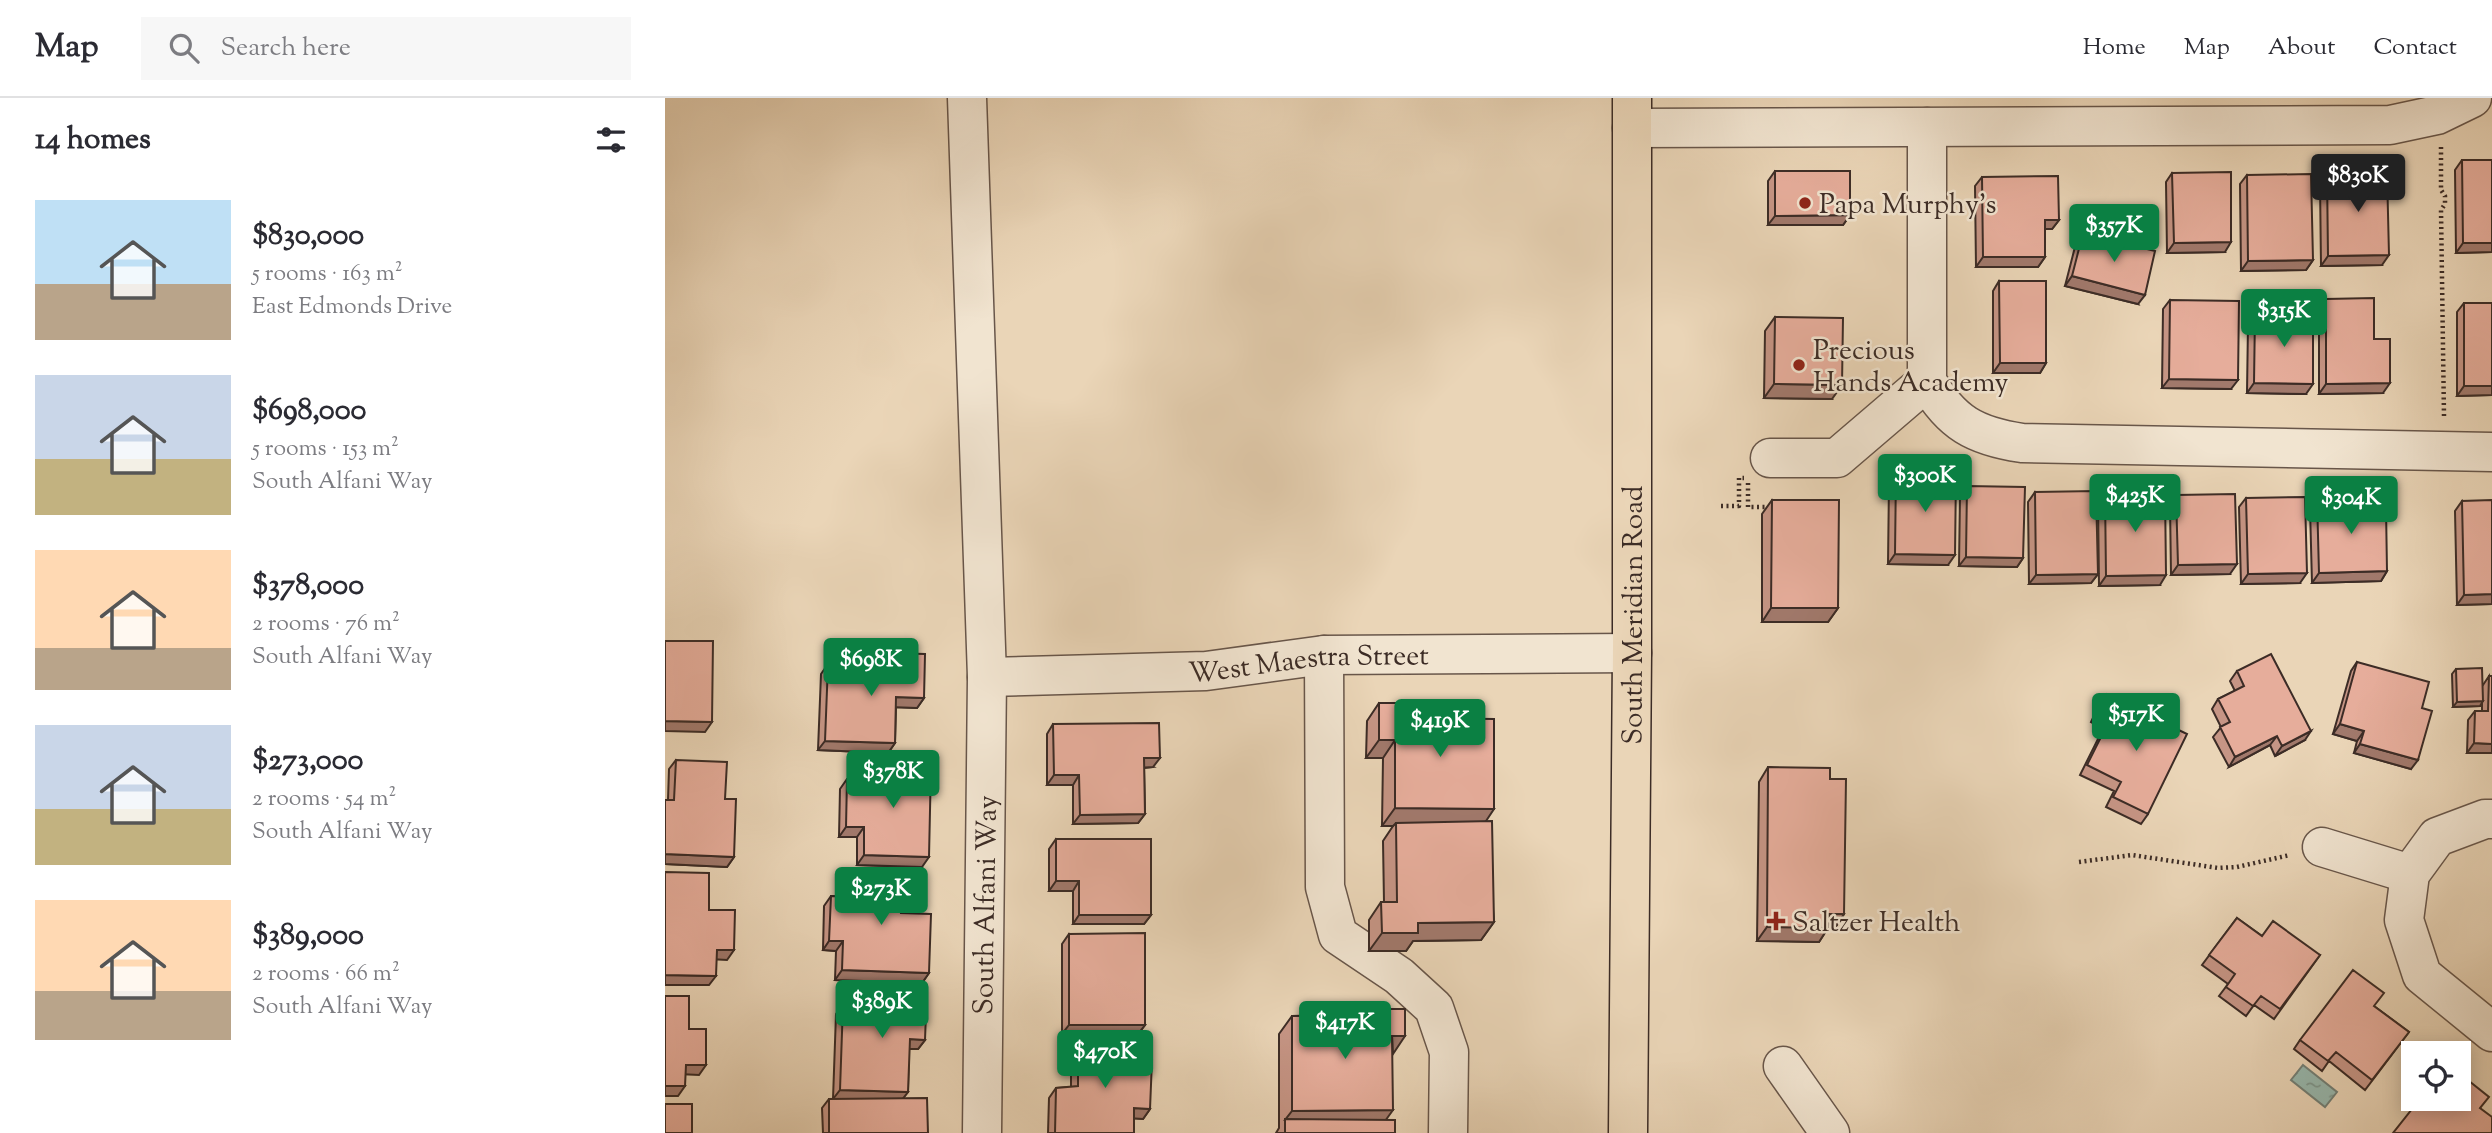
<!DOCTYPE html>
<html lang="en">
<head>
<meta charset="utf-8">
<style>
	:root { --surface:#fff; --page:#f7f7f7; --text:#2b2b33; --muted:#7c7c81; --line:#e1e1e2; --accent:#0b8043 }
	body { margin:0; font-family:"Sorts Mill Goudy",serif; background:var(--page); color:var(--text); height:100vh; display:flex; flex-direction:column; font-size:26px; white-space:nowrap }
	* { box-sizing:border-box; margin:0 }
	p { font-size:23px; color:var(--muted) }
	.icon { flex:none; width:38px; height:38px; fill:none; stroke:currentColor; stroke-width:2; stroke-linecap:round; stroke-linejoin:round }
	.map { position:relative; flex:1; overflow:hidden }
	.panel { display:flex; flex-direction:column; background:var(--surface); width:665px }
	.panel>* { flex:none }
	.fabs { position:absolute; left:1736px; top:943px; display:grid; gap:14px }
	.fabs a { display:grid; place-items:center; width:70px; height:70px; border-radius:0px; background:var(--surface); box-shadow:0 4px 18px #0003; font-size:35px }
	.price { position:absolute; translate:-50% -60px; padding:0 16px; border-radius:7px; background:var(--accent); color:#fff; font-size:23px; line-height:46px; filter:drop-shadow(0 2px 4px #0008) }
	.price::after { content:''; position:absolute; left:50%; top:42px; width:21px; height:16px; margin-left:-10px; background:inherit; clip-path:polygon(0 0,100% 0,50% 100%) }
	.price.selected { background:#222; color:#fff }
	ul { padding:0; list-style:none }
	li { display:flex; align-items:center; gap:21px; height:175px; padding:0 35px }
	li span { display:grid; place-items:center; flex:none; width:196px; height:140px; border-radius:0px; color:#555 }
	li>.icon { margin-inline-start:auto }
	span .icon { width:84px; height:84px; fill:#fffc; stroke-width:1 }
	li b { font-size:30px }
	h2 { display:flex; justify-content:space-between; align-items:center; height:84px; padding:0 35px; font-size:30px }
	header { display:flex; align-items:center; gap:42px; box-sizing:border-box; height:98px; padding:0 35px; background:var(--surface); border-bottom:2px solid var(--line) }
	header strong { font-size:33px }
	nav { display:flex; gap:38px; margin-inline-start:auto; font-size:24px }
	.search { width:490px; height:63px; background:var(--page); display:flex; align-items:center; gap:18px; box-sizing:border-box; padding:0 24px; border-radius:0px; color:var(--muted); font-size:26px }
	main { display:flex; flex:1; min-height:0 }
	.map>svg:first-child { display:block }
</style>
</head>
<body>
<header>
<strong>Map</strong>
<div class="search"><svg class="icon" aria-label="search" viewBox="0 0 24 24"><circle cx="10" cy="10" r="6"/><path d="M15 15l6 6"/></svg>Search here</div>
<nav><a>Home</a><a>Map</a><a>About</a><a>Contact</a></nav>
</header>
<main>
<section class="panel">
<h2>14 homes<svg class="icon" aria-label="filters" viewBox="0 0 24 24"><path d="M4 7h16M4 17h16"/><circle cx="9" cy="7" r="2"/><circle cx="15" cy="17" r="2"/></svg></h2>
<ul>
<li><span style="background:linear-gradient(#bfe0f5 60%,#b9a48a 0)"><svg class="icon" aria-label="home" viewBox="0 0 24 24"><path d="M3 11l9-7 9 7M6 9v11h12V9"/></svg></span><div><b>$830,000</b><p>5 rooms · 163 m²</p><p>East Edmonds Drive</p></div></li>
<li><span style="background:linear-gradient(#c9d6e8 60%,#c2b280 0)"><svg class="icon" aria-label="home" viewBox="0 0 24 24"><path d="M3 11l9-7 9 7M6 9v11h12V9"/></svg></span><div><b>$698,000</b><p>5 rooms · 153 m²</p><p>South Alfani Way</p></div></li>
<li><span style="background:linear-gradient(#ffd9b3 70%,#b9a48a 0)"><svg class="icon" aria-label="home" viewBox="0 0 24 24"><path d="M3 11l9-7 9 7M6 9v11h12V9"/></svg></span><div><b>$378,000</b><p>2 rooms · 76 m²</p><p>South Alfani Way</p></div></li>
<li><span style="background:linear-gradient(#c9d6e8 60%,#c2b280 0)"><svg class="icon" aria-label="home" viewBox="0 0 24 24"><path d="M3 11l9-7 9 7M6 9v11h12V9"/></svg></span><div><b>$273,000</b><p>2 rooms · 54 m²</p><p>South Alfani Way</p></div></li>
<li><span style="background:linear-gradient(#ffd9b3 65%,#b9a48a 0)"><svg class="icon" aria-label="home" viewBox="0 0 24 24"><path d="M3 11l9-7 9 7M6 9v11h12V9"/></svg></span><div><b>$389,000</b><p>2 rooms · 66 m²</p><p>South Alfani Way</p></div></li>
</ul>
</section>
<div class="map">
<svg width="1827" height="1035" viewBox="0 0 1827 1035">
	<defs>
		<pattern id="water-ripples" width="26" height="14" patternUnits="userSpaceOnUse" patternTransform="scale(1.75)"><rect width="26" height="14" fill="#98b9af"/><path d="M2 4q2-2 4 0t4 0M15 11q2-2 4 0t4 0" fill="none" stroke="#7d978e"/></pattern>
	</defs>
	<rect width="100%" height="100%" fill="#ead5b7"/>
	<filter id="stains"><feTurbulence type="fractalNoise" baseFrequency=".00286" numOctaves="4"/><feColorMatrix values="0 0 0 0 .2 0 0 0 0 .09 0 0 0 0 .02 0 0 0 .5 -.17"/></filter>
	<radialGradient id="worn" r=".72"><stop offset=".6" stop-color="#630" stop-opacity="0"/><stop offset="1" stop-color="#630" stop-opacity=".3"/></radialGradient>
	<path fill="url(#water-ripples)" stroke="#738178" stroke-width="2" d="M1638,967L1672,994L1660,1009L1626,982Z"/>
	<g fill="none" stroke-linecap="round" stroke-linejoin="round">
		<defs>
			<g id="minor">
				<path d="M302,0L322,579L317,1035"/>
				<path d="M1262,29V283C1286,325 1310,338 1357,345L1827,354"/>
				<path d="M967,30L1725,27L1772,17L1807,0"/>
				<path d="M1105,360H1172L1262,283"/>
				<path d="M659,557L660,789L673,837L734,878L769,910L784,954L783,1035"/>
				<path id="s1" d="M322,579L541,573L659,557L967,555"/>
				<path d="M1827,721H1820L1772,739L1745,776L1739,822L1757,877L1827,934"/>
				<path d="M1657,749L1745,776"/>
				<path d="M1118,968L1165,1035"/>
			</g>
			<g id="major">
				<path id="s2" d="M963,1035L967,555V0"/>
			</g>
		</defs>
		<use href="#minor" stroke="#68564a" stroke-width="41"/>
		<use href="#major" stroke="#3c2c26" stroke-width="41"/>
		<path stroke="#3c2c26" stroke-width="4.5" stroke-dasharray="2 3.5" stroke-linecap="butt" d="M1776,49V92L1780,98V106L1776,112L1779,318
			M1083,385V409H1107
			M1056,408H1074V380H1079
			M1414,764L1467,757L1553,770L1572,769L1625,757"/>
		<use href="#minor" stroke="#f1e4d0" stroke-width="38"/>
		<use href="#major" stroke="#ead5b7" stroke-width="38"/>
	</g>
	<path fill="#c69585" stroke="#3c2c26" stroke-width="2" d="M1797,62H1827V154L1791,155L1790,72Z
		M1110,73L1185,117L1178,127H1103V83Z
		M1507,75L1560,154L1502,155L1501,84Z
		M1662,75L1717,167L1656,168L1655,84Z
		M1582,77L1648,162L1641,172L1576,173L1575,86Z
		M1317,79L1394,122L1387,131H1380V159L1373,169H1311L1310,88Z
		M1418,135L1473,206L1400,188L1411,145Z
		M1334,183L1381,265L1375,275H1328V193Z
		M1661,201L1718,295L1654,296V210Z
		M1505,202L1566,291L1497,290L1498,211Z
		M1799,205H1827V297L1792,298V214Z
		M1590,216L1641,296L1582,295L1583,226Z
		M1110,219L1167,301L1099,300L1100,233Z
		M1231,374L1283,467L1223,466L1224,384Z
		M1302,388L1358,460L1352,469L1294,468L1295,398Z
		M1370,394L1433,476L1426,485L1364,486L1363,404Z
		M1440,394L1495,487L1434,488L1433,404Z
		M1511,397L1565,476L1506,477L1505,407Z
		M1581,400L1635,485L1576,486L1574,409Z
		M1652,400L1704,411L1722,473L1716,483L1647,485L1645,410Z
		M1107,402L1173,510L1163,524H1097V416Z
		M1797,403L1827,506L1792,507L1790,413Z
		M222,555L259,600L252,610L231,609L230,645L223,655L153,652L156,576L163,566L215,568L216,565Z
		M1692,564L1757,610L1746,671L1689,655L1692,643L1668,636L1686,573Z
		M1791,571L1818,587L1824,578L1827,655H1802L1803,622L1810,613H1817V605L1815,608L1788,609L1787,576Z
		M1572,573L1640,642L1610,658L1605,647L1564,669L1548,639L1556,629L1547,611L1553,601L1570,593L1565,583Z
		M1441,597L1483,716L1476,726L1441,709L1449,693L1415,677L1438,631L1426,624L1434,607Z
		M714,605L750,620L821,723L829,824L816,842L748,843L741,853H704V822L716,804H719L718,743L728,728H717L718,660H701L702,623Z
		M388,626L488,669L479,670L480,716L473,725L408,726V687H382V636Z
		M11,662L60,701L69,759L62,769L0,766V702H3L4,671Z
		M218,665L257,769L192,767V739H174L175,691L182,681L211,682V675Z
		M1103,669L1165,681L1179,816L1170,830H1163L1154,844L1092,843L1094,684Z
		M391,741L486,817L479,826H408V793H384V751Z
		M189,778L250,803L243,813H236V815L264,875L257,885L170,882L171,853L158,852L159,808L166,798L182,799V788Z
		M1572,820L1597,838L1655,857L1609,921L1589,907L1581,918L1554,898L1563,886L1537,867Z
		M404,836L480,927L473,936H397V846Z
		M219,886L260,942L253,951H244L243,994L238,1000L263,1035H158L157,1010L164,1001H168L171,916L178,906L212,907L213,896Z
		M1709,908L1744,934L1700,992L1664,963L1657,973L1629,951L1635,942Z
		M705,911L727,956L720,1022L730,1035H611L614,1030V936L627,918L700,917Z
		M413,944L473,961L485,1011L478,1021L469,1020V1035H383L384,1000L391,990L406,989V953Z
		M1748,990V1001H1794L1816,1010L1750,1008L1741,1001Z"/>
	<path fill="#a1796c" stroke="#3c2c26" stroke-width="2" d="M1185,117L1178,127H1103L1110,118Z
		M1380,122H1394L1387,131H1373Z
		M1566,144L1560,154L1502,155L1509,145Z
		M1798,145H1827V154L1791,155Z
		M1724,157L1717,167L1656,168L1663,158Z
		M1318,159H1380L1373,169H1311Z
		M1648,162L1641,172L1576,173L1583,163Z
		M1407,178L1480,197L1473,206L1400,188Z
		M1335,265H1381L1375,275H1328Z
		M1504,281L1573,282L1566,291L1497,290Z
		M1589,285L1648,286L1641,296L1582,295Z
		M1725,285L1718,295L1654,296L1661,286Z
		M1109,286L1177,287L1167,301L1099,300Z
		M1799,288H1827V297L1792,298Z
		M1230,456L1290,457L1283,467L1223,466Z
		M1301,459L1358,460L1352,469L1294,468Z
		M1572,466L1565,476L1506,477L1513,467Z
		M1722,473L1716,483L1647,485L1654,475Z
		M1642,475L1635,485L1576,486L1583,476Z
		M1433,476L1426,485L1364,486L1371,477Z
		M1501,477L1495,487L1434,488L1441,478Z
		M1827,496V506L1792,507L1799,497Z
		M1106,510H1173L1163,524H1097Z
		M231,599L259,600L252,610L224,609Z
		M1818,603L1815,608L1788,609L1792,604Z
		M0,623L47,624L40,634L0,633Z
		M1675,626L1699,633L1692,643L1668,636Z
		M1646,633L1640,642L1610,658L1617,648Z
		M1612,638L1605,647L1564,669L1570,659Z
		M714,642H730L718,660H701Z
		M160,643L230,645L223,655L153,652Z
		M1809,645L1827,646V655H1802Z
		M1695,646L1753,662L1746,671L1689,655Z
		M479,660H495L488,669L472,670Z
		M389,677H414L408,687H382Z
		M730,710L829,711L817,729L731,725L728,728H717Z
		M480,716L473,725L408,726L415,717Z
		M181,729H199L192,739H174Z
		M0,756L69,759L62,769L0,766Z
		M199,757L264,759L257,769L192,767Z
		M391,783H414L408,793H384Z
		M237,803H250L243,813H230Z
		M1164,816H1179L1170,830H1163L1154,844L1092,843L1102,829Z
		M414,817H486L479,826H408Z
		M829,824L816,842L748,843L741,853H704L717,835L753,825Z
		M164,843H178L171,853L158,852Z
		M52,852H69L62,862L45,861Z
		M177,872L264,875L257,885L170,882Z
		M0,877L51,878L44,887H0Z
		M404,927H480L473,936H397Z
		M727,938H740L728,956Z
		M245,941L260,942L253,951H238Z
		M21,967H41L34,977L14,976Z
		M0,988H20L13,998H0Z
		M175,992L243,994L236,1003L168,1001Z
		M469,1010L485,1011L478,1021L462,1020Z
		M728,1012L715,1030L620,1022L627,1013Z"/>
	<path fill="#e6ad9b" stroke="#3c2c26" stroke-width="2" d="M1797,62H1827V145H1798Z
		M1110,73H1185V117L1110,118Z
		M1566,74V144L1509,145L1507,75Z
		M1722,74L1724,157L1663,158L1662,75Z
		M1646,76L1648,162L1583,163L1582,77Z
		M1393,78L1394,122H1380V159H1318L1317,79Z
		M1418,135L1490,153L1480,197L1407,178Z
		M1334,183H1381V265H1335Z
		M1709,200V241H1725V285L1661,286V201Z
		M1505,202L1574,203L1573,282L1504,281Z
		M1799,205H1827V288H1799Z
		M1590,216L1648,217V286L1589,285Z
		M1110,219L1178,220L1177,287L1109,286Z
		M1231,374L1291,375L1290,457L1230,456Z
		M1302,388L1360,389L1358,460L1301,459Z
		M1431,393L1433,476L1371,477L1370,394Z
		M1500,393L1501,477L1441,478L1440,394Z
		M1570,396L1572,466L1513,467L1511,397Z
		M1640,399L1642,475L1583,476L1581,400Z
		M1704,399V411L1721,410L1722,473L1654,475L1652,400Z
		M1107,402H1174L1173,510H1106Z
		M1827,402V496L1799,497L1797,403Z
		M0,543H48L47,624L0,623Z
		M222,555L260,556L259,600L231,599L230,645L160,643L163,566L222,568Z
		M1606,556L1646,633L1617,648L1612,638L1570,659L1555,629L1565,624L1553,601L1579,588L1572,573Z
		M1692,564L1764,584L1757,610L1767,613L1753,662L1695,646L1699,633L1675,626Z
		M1817,570L1818,603L1792,604L1791,571Z
		M1824,578H1827V646L1809,645L1810,613H1823Z
		M1441,597L1522,636L1483,716L1448,699L1456,684L1422,667L1445,621L1433,615Z
		M714,605H750V620L829,621V711L730,710V642H714Z
		M494,625L495,660H479L480,716L415,717L414,677H389L388,626Z
		M11,662L62,664L60,701H71L69,759L0,756V702H9Z
		M218,665L266,666L264,759L199,757V729H181L182,681L217,682Z
		M1103,669L1165,670V681H1181L1179,816H1164V830L1102,829Z
		M827,723L829,824L753,825V835H717L716,804H732L731,725Z
		M391,741H486V817H414V783H391Z
		M0,774L44,775V812H70L69,852H52L51,878L0,877Z
		M189,778L251,780L250,803H237L236,815L266,816L264,875L177,872L178,843H164L166,798L188,799Z
		M1572,820L1597,838L1608,823L1655,857L1615,911L1596,898L1588,908L1561,889L1570,876L1544,857Z
		M480,835V927H404V836Z
		M1688,872L1719,895L1709,908L1744,934L1707,982L1671,954L1663,963L1635,942Z
		M219,886L262,888L260,942L245,941L243,994L175,992L178,906L219,907Z
		M0,898H24V931H41V967H21L20,988H0Z
		M705,911H740V938H727L728,1012L627,1013V918L705,917Z
		M413,944L470,945L473,961L487,962L485,1011L469,1010V1035H390L391,990L413,988Z
		M1794,975L1824,999L1815,1010L1827,1019V1035H1728L1755,1001H1794Z
		M262,1000L263,1035H164V1001Z
		M0,1006H27V1035H0Z
		M620,1021L730,1022V1035H620Z"/>
	<g fill="#8f2418" stroke="#f1e4d0" stroke-width="2.5">
		<circle cx="1140" cy="105" r="7"/>
		<circle cx="1134" cy="267" r="7"/>
		<path d="M1107.5 812.5h7v7h7v7h-7v7h-7v-7h-7v-7h7z"/>
	</g>
	<g text-anchor="middle" stroke-width="5" stroke-linejoin="round" paint-order="stroke">
		<g font-size="28" fill="#3c2c26" stroke="#f1e4d0" text-anchor="start">
			<text x="1154" y="115">Papa Murphy's</text>
			<text x="1148" y="261">Precious<tspan x="1148" dy="32">Hands Academy</tspan></text>
			<text x="1127" y="833">Saltzer Health</text>
		</g>
		<g font-size="28" fill="#3c2c26" stroke="#f1e4d0">
			<text dy="10" stroke="none"><textPath href="#s2" startOffset="518">South Meridian Road</textPath></text>
			<text dy="10" stroke="none"><textPath href="#s1" startOffset="322">West Maestra Street</textPath></text>
			<text transform="translate(319 807) rotate(-89)" y="10">South Alfani Way</text>
		</g>
	</g>
	<rect width="100%" height="100%" filter="url(#stains)"/>
	<rect width="100%" height="100%" fill="url(#worn)"/>
</svg>
<div class="fabs">
<a><svg class="icon" aria-label="locate" viewBox="0 0 24 24"><circle cx="12" cy="12" r="6"/><path d="M12 2v4M12 18v4M2 12h4M18 12h4"/></svg></a>
</div>
<b class="price selected" style="left:1693px;top:116px">$830K</b>
<b class="price" style="left:1449px;top:166px">$357K</b>
<b class="price" style="left:1619px;top:251px">$315K</b>
<b class="price" style="left:1260px;top:416px">$300K</b>
<b class="price" style="left:1470px;top:436px">$425K</b>
<b class="price" style="left:1686px;top:438px">$304K</b>
<b class="price" style="left:206px;top:600px">$698K</b>
<b class="price" style="left:1471px;top:655px">$517K</b>
<b class="price" style="left:775px;top:661px">$419K</b>
<b class="price" style="left:228px;top:712px">$378K</b>
<b class="price" style="left:216px;top:829px">$273K</b>
<b class="price" style="left:217px;top:942px">$389K</b>
<b class="price" style="left:680px;top:963px">$417K</b>
<b class="price" style="left:440px;top:992px">$470K</b>
</div>
</main>
</body>
</html>
